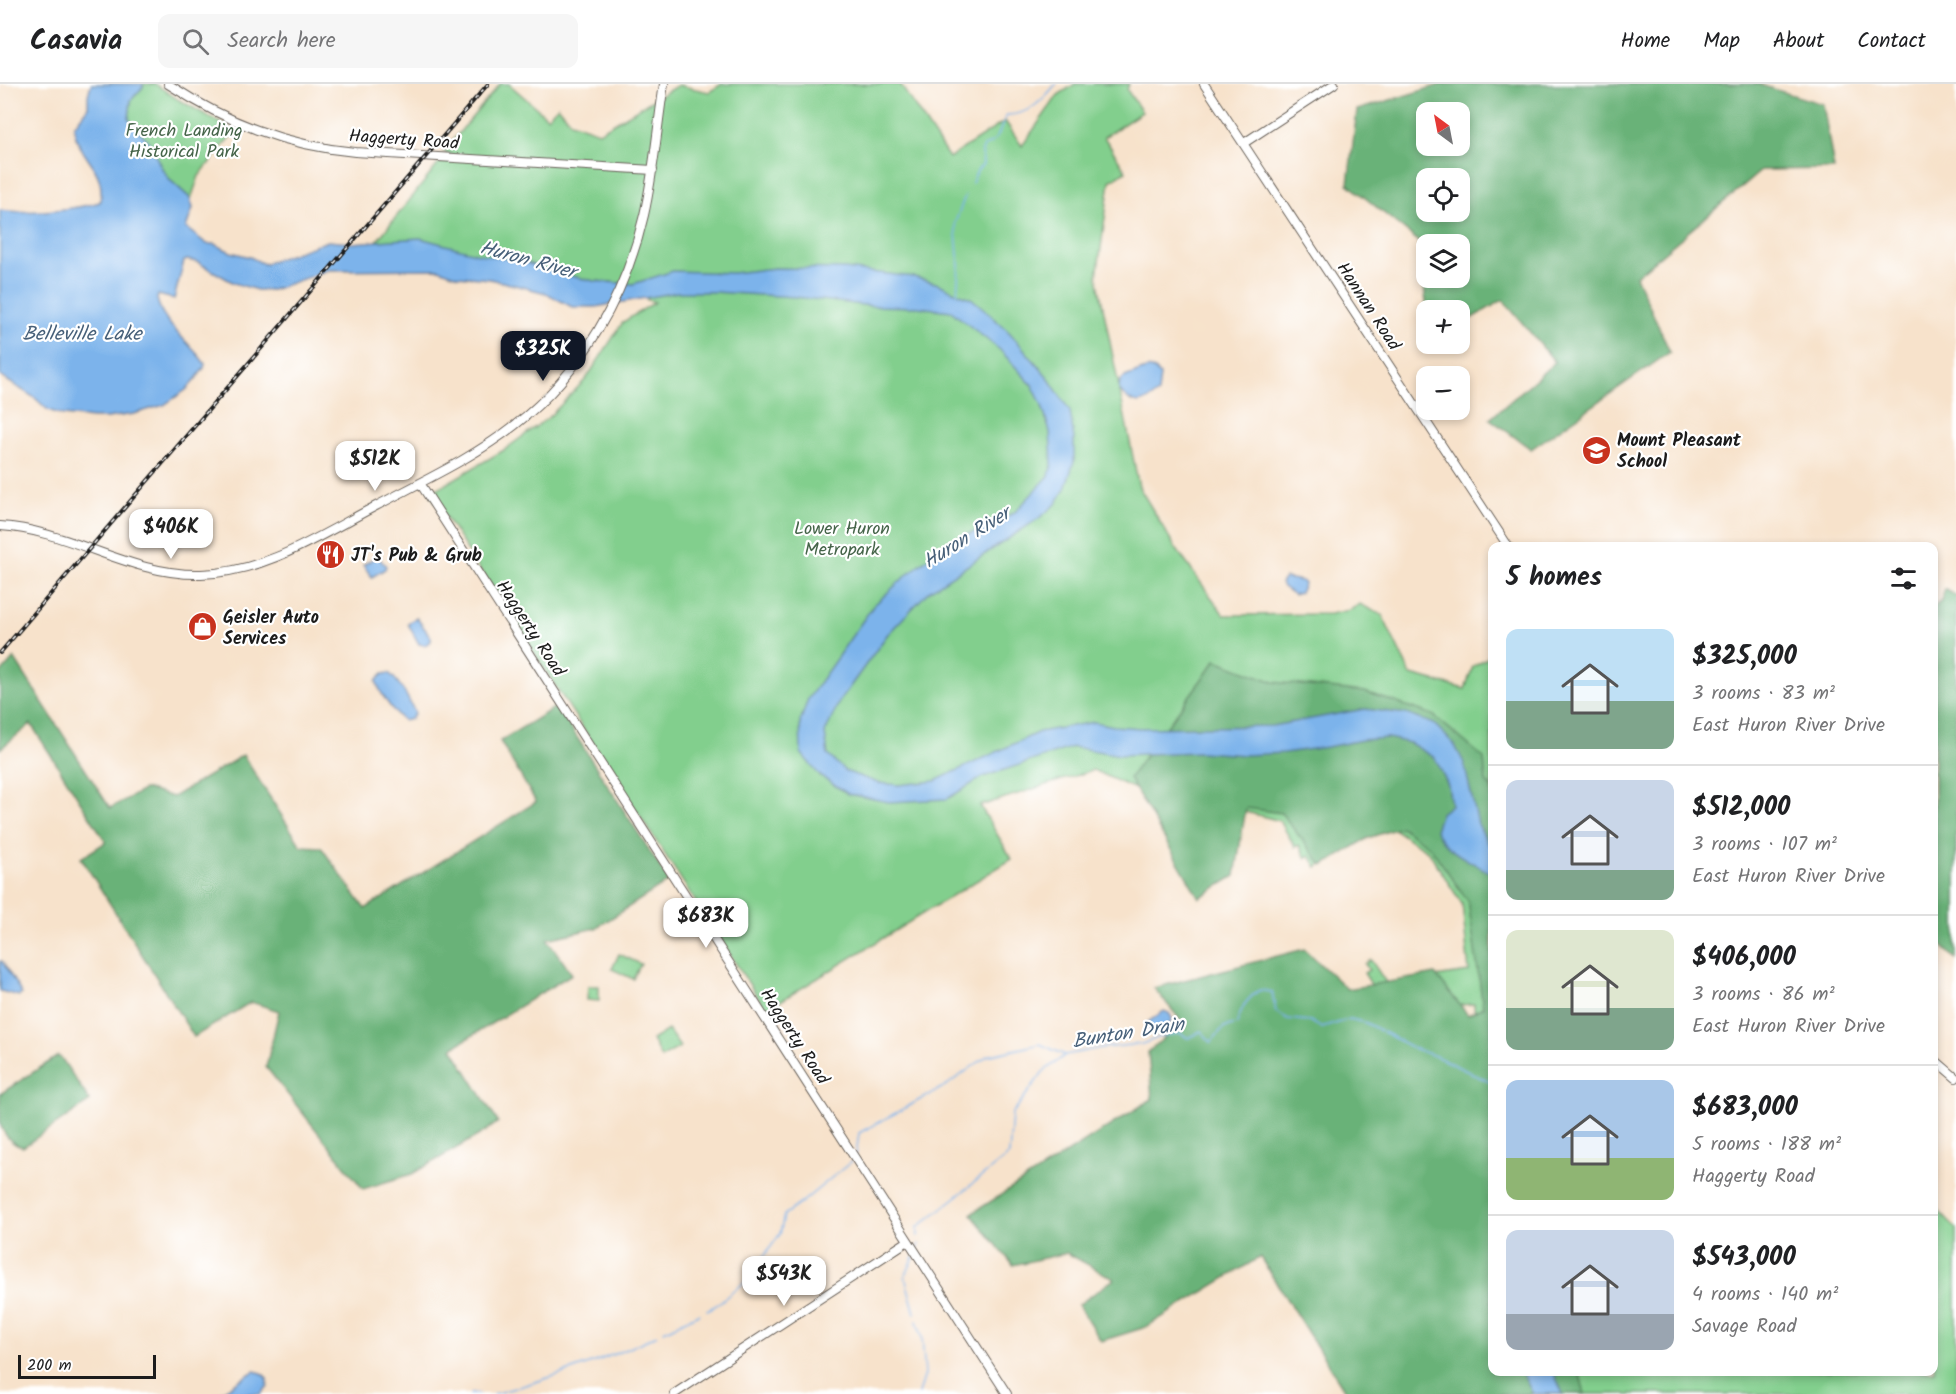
<!DOCTYPE html>
<html lang="en">
<head>
<meta charset="utf-8">
<style>
	:root { --surface:#fff; --page:#f6f6f6; --text:#202124; --muted:#757577; --line:#e0e0e0; --accent:#111827 }
	body { margin:0; font-family:Kalam,sans-serif; background:var(--page); color:var(--text); height:100vh; display:flex; flex-direction:column; font-size:22px; white-space:nowrap }
	* { box-sizing:border-box; margin:0 }
	p { font-size:20px; color:var(--muted) }
	.icon { flex:none; width:33px; height:33px; fill:none; stroke:currentColor; stroke-width:2; stroke-linecap:round; stroke-linejoin:round }
	.map { position:relative; flex:1; overflow:hidden }
	.sheet { position:absolute; left:1488px; top:458px; width:450px; height:834px; display:flex; flex-direction:column; background:var(--surface); border-radius:12px; box-shadow:0 3px 9px #0003 }
	.sheet>* { flex:none }
	.needle { width:39px; rotate:328deg }
	.controls { position:absolute; left:1416px; top:18px; display:grid; gap:12px }
	.controls a { display:grid; place-items:center; width:54px; height:54px; border-radius:12px; background:var(--surface); box-shadow:0 3px 9px #0003; font-size:30px }
	.scale { position:absolute; left:18px; bottom:15px; width:138px; box-sizing:border-box; padding-left:6px; border:3px solid #1c1c1c; border-top:0; font-size:16px; line-height:21px; white-space:nowrap; color:#1c1c1c; -webkit-text-stroke:4px #fff; paint-order:stroke }
	.price { position:absolute; translate:-50% -51px; padding:0 14px; border-radius:12px; background:#fff; color:#222; font-size:20px; line-height:39px; filter:drop-shadow(0 2px 3px #0008) }
	.price::after { content:''; position:absolute; left:50%; top:36px; width:18px; height:14px; margin-left:-9px; background:inherit; clip-path:polygon(0 0,100% 0,50% 100%) }
	.price.on { background:var(--accent); color:#fff }
	ul { padding:0; list-style:none }
	li { display:flex; align-items:center; gap:18px; height:150px; padding:0 18px }
	li+li { border-top:2px solid var(--line) }
	li span { display:grid; place-items:center; flex:none; width:168px; height:120px; border-radius:12px; color:#555 }
	li>.icon { margin-inline-start:auto }
	span .icon { width:72px; height:72px; fill:#fffc; stroke-width:1 }
	li b { font-size:26px }
	h2 { display:flex; justify-content:space-between; align-items:center; height:72px; padding:0 18px; font-size:26px }
	header { display:flex; align-items:center; gap:36px; box-sizing:border-box; height:84px; padding:0 30px; background:var(--surface); border-bottom:2px solid var(--line) }
	header strong { font-size:28px }
	nav { display:flex; gap:33px; margin-inline-start:auto; font-size:21px }
	.search { width:420px; height:54px; background:var(--page); display:flex; align-items:center; gap:15px; box-sizing:border-box; padding:0 21px; border-radius:12px; color:var(--muted); font-size:22px }
	.map>svg:first-child { display:block }
</style>
</head>
<body>
<header>
<strong>Casavia</strong>
<div class="search"><svg class="icon" aria-label="search" viewBox="0 0 24 24"><circle cx="10" cy="10" r="6"/><path d="M15 15l6 6"/></svg>Search here</div>
<nav><a>Home</a><a>Map</a><a>About</a><a>Contact</a></nav>
</header>
<div class="map">
<svg width="1956" height="1310" viewBox="0 0 1956 1310">
	<rect width="100%" height="100%" fill="#fff"/>
	<filter id="ink" filterUnits="userSpaceOnUse"><feTurbulence type="fractalNoise" baseFrequency=".0167" numOctaves="2"/><feDisplacementMap in="SourceGraphic" scale="12" xChannelSelector="R" yChannelSelector="G"/><feConvolveMatrix kernelMatrix="1 2 1 2 8 2 1 2 1" color-interpolation-filters="sRGB"/></filter>
	<filter id="wash" filterUnits="userSpaceOnUse"><feTurbulence type="fractalNoise" baseFrequency=".008" numOctaves="4" result="noise"/><feDisplacementMap in="SourceGraphic" scale="24" xChannelSelector="R" yChannelSelector="G"/><feGaussianBlur stdDeviation="1.35" result="paint"/><feColorMatrix in="noise" values="0 0 0 0 0 0 0 0 0 0 0 0 0 0 0 0 0 1.4 0 .05"/><feComposite in="paint" operator="in"/></filter>
	<g filter="url(#wash)">
		<rect width="100%" height="100%" fill="#f7e2cb"/>
		<path fill="#82cf8d" stroke="#4f7654" stroke-width="1.5" fill-rule="evenodd" d="M143,0H155L179,16L235,47L199,92L191,115L170,96L129,35L131,16L143,3Z
			M500,0H509L547,33L558,22L571,38L599,48L678,1L709,8L722,0H900L949,74L1005,37L1022,62L1058,11L1075,0H1129L1127,6L1142,28L1104,53L1126,87L1110,97L1097,193L1139,403L1175,463L1224,531L1330,530L1350,526L1360,520L1382,531L1411,591L1465,605L1473,582L1492,571V1287H1934V1122L1956,1145V1310H1347L1196,1072L1024,1180L988,1124L1374,905L1364,889L1369,886L1365,880L1371,876L1387,900L1469,888L1462,820L1429,768L1383,738L1359,746L1317,783L1310,772L1306,774L1299,761L1295,763L1280,737L1178,710L1142,708L1093,686L980,722L1012,775L766,926L430,409L504,366L549,333L586,295L623,238L655,218L647,216L653,194L633,200L594,197L557,189L518,176L376,158L448,68H443ZM1474,920L1477,985L1392,926Z
			M619,870L641,880L633,895L612,885Z
			M588,902H599V917L587,916Z
			M668,946L680,963L661,974L652,956Z"/>
		<path fill="#69b278" stroke="#42674a" stroke-width="1.5" fill-rule="evenodd" d="M1443,0H1757L1823,20L1834,85L1762,86L1636,192L1670,268L1531,365L1490,335L1555,278L1503,216L1460,241V226H1427L1418,157L1348,100L1357,26ZM1426,28H1460V62H1426ZM1426,94H1460V128H1426ZM1426,160H1460V194H1426Z
			M1945,505L1956,512V876L1934,854V523L1941,517Z
			M14,574L110,724L145,705L173,713L243,671L301,762L321,763L365,825L536,718L500,657L557,622L669,797L596,844L547,855L572,890L452,964L498,1038L486,1047L412,1090L363,1105L266,983L279,927L251,918L194,953L81,774L106,758L31,640L0,665V590Z
			M1216,576L1274,598L1365,608L1433,631L1484,674L1486,697L1492,705V1287H1579L1585,1310H1347L1260,1173L1146,1243L1101,1257L1078,1221L1114,1195L1067,1169L1013,1181L971,1130L1152,1015L1148,968L1182,938L1154,904L1304,865L1347,905L1435,890L1468,931L1483,923L1468,817L1430,763L1401,743L1368,754L1323,782L1281,729L1246,724L1235,792L1199,814L1129,694Z
			M58,972L62,975L90,1017L23,1063C12,1061 3,1050 0,1039C0,1031 0,1019 0,1010Z"/>
		<path fill="#7cb3eb" stroke="#4c6884" stroke-width="1.5" d="M91,0H143V3L131,16L129,35L150,59L161,83L170,96L190,114L193,124L186,144L207,160H214L231,168L250,173L264,180L328,157L351,159L420,154L479,170L518,176L557,189L594,197L633,200L673,187L733,189L775,184L845,185L914,193L939,200L957,209L971,214L983,224L1010,249L1047,292L1070,327L1074,355V378L1065,405L1056,420L1038,435L929,507L887,551L839,618L825,649L828,671L845,687L878,699L899,701L935,697L1039,648L1094,638L1114,642L1141,644L1272,642L1365,625L1406,630L1434,640L1454,660L1464,679L1478,740L1488,759L1492,763V790C1471,777 1447,769 1435,746L1441,729L1451,721L1448,701L1435,674L1410,659L1388,654L1362,656L1327,663L1284,669L1246,671L1200,668L1120,671L1073,663L983,693L947,715L889,718L848,710L820,692L801,669L800,638L808,615L873,522L908,490L951,456L989,443L1015,428L1049,392L1052,380L1050,348L1041,319L1032,301L1000,266L951,227L918,223L872,222L795,213L714,208H678L596,223H572L546,209L523,203L490,195L458,192L439,185L328,186L272,206H257L234,199L197,178L187,176L184,177L174,215L158,211L157,215C163,242 191,258 205,280L204,284L196,295L186,306L164,321L134,330L107,334H93L63,331L48,326L35,314L0,292V126C27,130 73,126 100,118C106,89 86,78 77,56C75,52 75,46 74,42L88,23V11Z
			M1148,284L1155,286L1160,291L1158,309C1141,322 1132,323 1119,305L1120,297L1125,293Z
			M377,472L386,482L385,485L372,493L363,481Z
			M1285,494L1302,497L1304,500L1300,509L1294,511L1283,503L1281,499Z
			M416,533L431,553V557L425,561L419,560L408,540Z
			M389,589C401,599 409,616 415,629L411,635L404,637C392,627 381,611 376,597L383,590Z
			M0,877H2L22,910L19,912L0,907Z
			M1164,927L1169,929L1172,934L1171,939L1153,948L1149,947L1147,944L1148,938Z
			M254,1287L262,1289L267,1294L268,1302L261,1310H218Z
			M1521,1287H1553L1563,1310H1533Z"/>
		<g fill="none" stroke-linecap="round" stroke-linejoin="round">
			<path stroke="#7cb3eb" stroke-width="1.5" d="M972,99L977,87L983,80L982,67L984,62C1002,56 998,45 1007,31C1029,31 1043,16 1056,0
				M957,211L959,181L955,139L965,112
				M856,1071L859,1049L947,1001L987,972L1040,960L1065,971L1101,964L1142,960L1160,953L1180,949L1188,954L1201,947L1211,958L1224,943L1237,940C1241,924 1246,915 1260,906L1272,908L1276,928L1288,935L1310,937L1322,944L1350,935L1366,939L1413,964L1435,972L1492,999
				M918,1152V1143L1009,1071L1012,1030L1043,988L1064,972
				M917,1166L919,1160
				M914,1173L905,1193L915,1229
				M707,1226L715,1222L746,1197L780,1150L784,1131L801,1119L852,1077
				M917,1237L922,1253L925,1290L919,1310
				M664,1247L700,1229
				M470,1310H479
				M493,1310C550,1295 604,1277 657,1251"/>
		</g>
	</g>
	<g filter="url(#ink)">
		<g fill="none" stroke-linecap="round" stroke-linejoin="round">
			<defs>
				<path id="secondary" d="M168,0C228,39 284,61 355,68L653,86
					M1204,0L1508,462
					M1244,59L1334,0
					M420,399L1007,1310
					M0,442C70,446 130,492 201,490C267,488 320,451 376,422C423,397 473,374 515,341C582,289 625,213 644,131C654,88 657,44 664,0
					M1934,975L1956,994
					M674,1310L908,1157"/>
			</defs>
			<use href="#secondary" stroke="#696159" stroke-width="10"/>
			<use href="#secondary" stroke="#fff" stroke-width="8"/>
			<defs>
				<path id="rail" d="M0,569L488,0"/>
			</defs>
			<use href="#rail" stroke="#1c1c1c" stroke-width="4"/>
			<use href="#rail" stroke="#fff" stroke-width="1.5" stroke-dasharray="4.5" stroke-linecap="butt"/>
		</g>
	</g>
	<defs>
		<symbol id="school-disc" viewBox="-11 -11 22 22"><circle r="9.5" fill="#c8321e" stroke="#fff"/><path d="M0-5L7-2L0 1L-7-2ZM-4 1L0 2.5L4 1V4Q0 6-4 4Z" fill="#fff"/></symbol>
		<symbol id="restaurant-disc" viewBox="-11 -11 22 22"><circle r="9.5" fill="#c8321e" stroke="#fff"/><path d="M-5-6h1v4h1v-4h1v4h1v-4h1v5L-1.5 .5V6h-2V.5L-5-1ZM5-6V6H3V1.5H1.5Q1.5-4 5-6Z" fill="#fff"/></symbol>
		<symbol id="shop-disc" viewBox="-11 -11 22 22"><circle r="9.5" fill="#c8321e" stroke="#fff"/><path d="M-5-2.5h2.3a2.7 3.5 0 0 1 5.4 0H5L5.5 6h-11ZM-1.5-2.5h3a1.5 2.3 0 0 0-3 0Z" fill="#fff"/></symbol>
	</defs>
	<g fill-rule="evenodd">
		<use href="#school-disc" x="1580" y="350" width="33" height="33"/>
		<use href="#restaurant-disc" x="314" y="454" width="33" height="33"/>
		<use href="#shop-disc" x="186" y="526" width="33" height="33"/>
	</g>
	<g text-anchor="middle" stroke-width="4.5" stroke-linejoin="round" paint-order="stroke">
		<g font-size="18" fill="#456449" stroke="#fff">
			<text x="184" y="52">French Landing<tspan x="184" dy="21">Historical Park</tspan></text>
			<text x="842" y="450">Lower Huron<tspan x="842" dy="21">Metropark</tspan></text>
		</g>
		<g font-size="18" fill="#1c1c1c" stroke="#fff">
			<text transform="translate(404 55) rotate(4)" y="6">Haggerty Road</text>
			<text transform="translate(1369 222) rotate(57)" y="6">Hannan Road</text>
			<text transform="translate(531 544) rotate(57)" y="6">Haggerty Road</text>
			<text transform="translate(795 952) rotate(57)" y="6">Haggerty Road</text>
		</g>
		<g font-size="18" font-weight="bold" fill="#1c1c1c" stroke="#fff" text-anchor="start">
			<text x="1617" y="362">Mount Pleasant<tspan x="1617" dy="21">School</tspan></text>
			<text x="351" y="477">JT's Pub &amp; Grub</text>
			<text x="223" y="539">Geisler Auto<tspan x="223" dy="21">Services</tspan></text>
		</g>
		<g font-size="20" font-style="italic" fill="#476079" stroke="#fff">
			<text transform="translate(528 175) rotate(15)" y="7">Huron River</text>
			<text x="82" y="256">Belleville Lake</text>
			<text transform="translate(966 453) rotate(-32)" y="7">Huron River</text>
			<text transform="translate(1128 948) rotate(-9)" y="7">Bunton Drain</text>
		</g>
	</g>
</svg>
<div class="controls">
<a><svg class="needle" viewBox="-14 -14 28 28"><path d="M0-13l5 13h-10z" fill="#e53935"/><path d="M0 13l5-13h-10z" fill="#757577"/></svg></a>
<a><svg class="icon" aria-label="locate" viewBox="0 0 24 24"><circle cx="12" cy="12" r="6"/><path d="M12 2v4M12 18v4M2 12h4M18 12h4"/></svg></a>
<a><svg class="icon" aria-label="layers" viewBox="0 0 24 24"><path d="M12 4l9 5-9 5-9-5zM3 14l9 5 9-5"/></svg></a>
<a>+</a>
<a>−</a>
</div>
<div class="scale">200 m</div>
<b class="price on" style="left:543px;top:298px">$325K</b>
<b class="price" style="left:375px;top:408px">$512K</b>
<b class="price" style="left:171px;top:476px">$406K</b>
<b class="price" style="left:706px;top:865px">$683K</b>
<b class="price" style="left:784px;top:1223px">$543K</b>
<section class="sheet">
<h2>5 homes<svg class="icon" aria-label="filters" viewBox="0 0 24 24"><path d="M4 7h16M4 17h16"/><circle cx="9" cy="7" r="2"/><circle cx="15" cy="17" r="2"/></svg></h2>
<ul>
<li><span style="background:linear-gradient(#bfe0f5 60%,#7fa58c 0)"><svg class="icon" aria-label="home" viewBox="0 0 24 24"><path d="M3 11l9-7 9 7M6 9v11h12V9"/></svg></span><div><b>$325,000</b><p>3 rooms · 83 m²</p><p>East Huron River Drive</p></div></li>
<li><span style="background:linear-gradient(#c9d6e8 75%,#7fa58c 0)"><svg class="icon" aria-label="home" viewBox="0 0 24 24"><path d="M3 11l9-7 9 7M6 9v11h12V9"/></svg></span><div><b>$512,000</b><p>3 rooms · 107 m²</p><p>East Huron River Drive</p></div></li>
<li><span style="background:linear-gradient(#dfe7d0 65%,#7fa58c 0)"><svg class="icon" aria-label="home" viewBox="0 0 24 24"><path d="M3 11l9-7 9 7M6 9v11h12V9"/></svg></span><div><b>$406,000</b><p>3 rooms · 86 m²</p><p>East Huron River Drive</p></div></li>
<li><span style="background:linear-gradient(#a9c7e8 65%,#8fb573 0)"><svg class="icon" aria-label="home" viewBox="0 0 24 24"><path d="M3 11l9-7 9 7M6 9v11h12V9"/></svg></span><div><b>$683,000</b><p>5 rooms · 188 m²</p><p>Haggerty Road</p></div></li>
<li><span style="background:linear-gradient(#c9d6e8 70%,#9aa5b1 0)"><svg class="icon" aria-label="home" viewBox="0 0 24 24"><path d="M3 11l9-7 9 7M6 9v11h12V9"/></svg></span><div><b>$543,000</b><p>4 rooms · 140 m²</p><p>Savage Road</p></div></li>
</ul>
</section>
</div>
</body>
</html>
